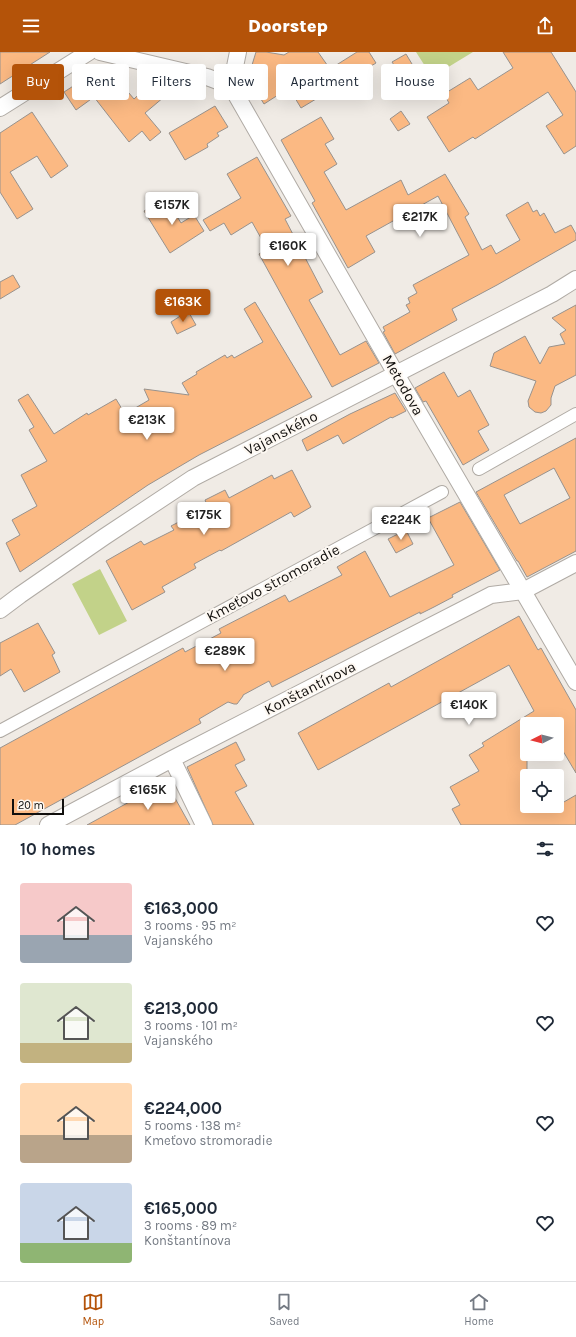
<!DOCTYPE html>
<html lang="en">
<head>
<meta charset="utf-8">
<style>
	:root { --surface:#fff; --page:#f2f2f3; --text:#1f2937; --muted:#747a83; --line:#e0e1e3; --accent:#b45309 }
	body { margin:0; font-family:Karla,sans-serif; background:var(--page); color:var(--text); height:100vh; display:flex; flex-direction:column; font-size:15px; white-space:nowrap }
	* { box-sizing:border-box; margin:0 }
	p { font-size:13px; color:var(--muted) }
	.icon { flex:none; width:22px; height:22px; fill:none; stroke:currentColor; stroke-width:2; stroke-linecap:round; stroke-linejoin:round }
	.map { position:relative; height:773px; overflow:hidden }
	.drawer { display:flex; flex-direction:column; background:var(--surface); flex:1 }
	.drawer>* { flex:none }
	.banner { position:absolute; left:12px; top:12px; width:552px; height:36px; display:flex; gap:8px }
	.needle { width:26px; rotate:264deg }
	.fabs { position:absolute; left:520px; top:665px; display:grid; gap:8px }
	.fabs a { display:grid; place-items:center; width:44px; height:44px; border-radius:4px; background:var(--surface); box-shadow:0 4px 16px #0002; font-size:20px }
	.scale { position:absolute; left:12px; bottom:10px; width:52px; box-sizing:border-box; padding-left:4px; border:2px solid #110f0d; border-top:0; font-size:11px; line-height:14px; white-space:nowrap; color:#110f0d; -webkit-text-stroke:3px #fdf8f2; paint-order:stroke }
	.price { position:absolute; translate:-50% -34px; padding:0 9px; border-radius:4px; background:#fff; color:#222; font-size:13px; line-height:26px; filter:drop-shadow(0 1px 2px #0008) }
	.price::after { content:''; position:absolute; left:50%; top:24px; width:12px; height:9px; margin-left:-6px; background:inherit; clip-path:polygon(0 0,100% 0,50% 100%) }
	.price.selected { background:var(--accent); color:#fff }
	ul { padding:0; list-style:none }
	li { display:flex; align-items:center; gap:12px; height:100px; padding:0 20px }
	li span { display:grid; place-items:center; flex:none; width:112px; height:80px; border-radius:4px; color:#555 }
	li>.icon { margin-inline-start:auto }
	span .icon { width:48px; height:48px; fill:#fffc; stroke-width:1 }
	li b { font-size:17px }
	h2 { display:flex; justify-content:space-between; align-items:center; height:48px; padding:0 20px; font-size:17px }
	.tag { padding:0 14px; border-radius:4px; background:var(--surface); box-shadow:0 4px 16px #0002; font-size:14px; line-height:36px }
	.tag.selected { background:var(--accent); color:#fff }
	header { display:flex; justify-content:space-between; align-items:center; height:52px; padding:0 20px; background:var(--accent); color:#fff; font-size:18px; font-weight:800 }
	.menu { display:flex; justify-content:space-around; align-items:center; height:56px; border-top:1px solid var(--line); background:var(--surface); font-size:11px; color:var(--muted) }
	.menu a { display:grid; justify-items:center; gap:2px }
	.menu .selected { color:var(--accent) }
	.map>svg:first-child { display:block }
</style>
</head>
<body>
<header><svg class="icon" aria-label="menu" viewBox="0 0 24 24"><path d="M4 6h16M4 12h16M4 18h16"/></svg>Doorstep<svg class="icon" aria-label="share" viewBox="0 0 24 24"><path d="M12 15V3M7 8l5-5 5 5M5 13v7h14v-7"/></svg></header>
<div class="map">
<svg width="576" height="773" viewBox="0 0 576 773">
	<rect width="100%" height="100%" fill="#f0ebe5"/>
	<path fill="#c2d289" d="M416,0H473L432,25Z
		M100,517L127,569L99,583L72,532Z"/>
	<path fill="#fbb983" stroke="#98928d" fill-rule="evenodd" d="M0,0H50L0,32Z
		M256,0H266L284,3L289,0H318L330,17L357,0H369L376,11L301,56L289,36L264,52L248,26Z
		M503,0H551L576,40V94L564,102L546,74L563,63L548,40L475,87L473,85L449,100L427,65L449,51L444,42L470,26L478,38L513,16Z
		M406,2L415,17L402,25L392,10Z
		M98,18L112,21L134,47L151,31L164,45L145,61L161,80L150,89L142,79L129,90L94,45L76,58L64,40Z
		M215,54L228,75L217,81L219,84L207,92L208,95L185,108L169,81Z
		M401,59L410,72L398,79L390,67Z
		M32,60L68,114L51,126L37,104L10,120L33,157L17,167L0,140V81Z
		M321,65L334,87L325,92L337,112L324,120L346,158L401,128L408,143L445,122L469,162L465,165L482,198L491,193L496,202L520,188L506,163L528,150L533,160L537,158L540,164L544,161L555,181L571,173L576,182V188L497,233L452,257L457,268L395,302L383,280L385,279L383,275L410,260L406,253L410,251L408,246L417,241L413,233L469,203L438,144L366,184L375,200L348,216L312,151L315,149L281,88Z
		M257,105L291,164L285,167L323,240L309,248L340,303L366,289L379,311L332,335L259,202L267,197L252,170L231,183L224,171L210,179L203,168L241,146L227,122Z
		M166,146L181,171L194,163L204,179L170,201L144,159Z
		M13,223L20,235L0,247V230Z
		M255,250L312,345L199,403L148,433L20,520L6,491L20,483L12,468L37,454L21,423L47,409L29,378L34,375L18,348L28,342L54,382L87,361L88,363L116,347L125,362L149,348L144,337L189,343L182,331L197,322L196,320L225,303L227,306L232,303L234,306L263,290L244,257Z
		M576,253V323L555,334L551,346V353L546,359L541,361L535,360L529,355L528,349L536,329L490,314L494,301L525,284L540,312L549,295L565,292L560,282L566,278L552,266Z
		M188,259L196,273L177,282L171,270Z
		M444,320L458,345L470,338L489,373L478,379L489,398L463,413L426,349L423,350L415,336Z
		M395,341L406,359L392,366L391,365L343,392L338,383L307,399L302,388L350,362Z
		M576,386V499L527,525L518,509H517L476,440ZM554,416L570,446L520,472L504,443Z
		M292,418L311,455L294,465L291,460L221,499L220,498L194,512L196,516L162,535L165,540L132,558L106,509L141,489L144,493L174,478L171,474L208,455L205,448L225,438L229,446L272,423L274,427Z
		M460,450L500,518L452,543L453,545L434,555L420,562V560L272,635L269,629L243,643V644L237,652H234L228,650L199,667L201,671L15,773H0V696L183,596L185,600L221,581L219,577L285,543L289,550L342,523L337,515L365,499L390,545L454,513L428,466Z
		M406,478L413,492L396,501L388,487Z
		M519,564L538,598L541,596L576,658V721L557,689V672H527V754H557L576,743V773H461L452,757L460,753L450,735L479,719L469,703L484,694L482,691L534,659L509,613L318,718L298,681L389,631L391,635Z
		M38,571L55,601L52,603L60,620L24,640L11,617L0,624V591Z
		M236,690L245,708L235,713L247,734L235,740L254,773H213L187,715Z
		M166,730L190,773H87Z"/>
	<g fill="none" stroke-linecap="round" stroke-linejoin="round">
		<defs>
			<path id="pedestrian" d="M479,417L576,362
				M0,679L442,440"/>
			<path id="minor" d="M100,0L207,25L231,34
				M231,34L396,322L576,630
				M231,34L238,0
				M0,56L89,0
				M0,558L20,543L104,485L193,426L552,242L576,227
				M172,707L204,773
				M48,773L172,707L491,543L523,539L576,511"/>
		</defs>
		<use href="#pedestrian" stroke="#b0aba5" stroke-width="14"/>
		<use href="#minor" stroke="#b0aba5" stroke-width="18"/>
		<use href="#pedestrian" stroke="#fff" stroke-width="12"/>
		<use href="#minor" stroke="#fff" stroke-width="16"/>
	</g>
	<g text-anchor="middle" stroke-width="4" stroke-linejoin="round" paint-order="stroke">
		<g font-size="15" fill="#110f0d" stroke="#fdf8f2">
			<text transform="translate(403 333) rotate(60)" y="5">Metodova</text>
			<text transform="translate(281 381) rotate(-27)" y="5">Vajanského</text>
			<text transform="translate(273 531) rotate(-28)" y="5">Kmeťovo stromoradie</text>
			<text transform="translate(310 636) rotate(-27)" y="5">Konštantínova</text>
		</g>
	</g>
</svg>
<div class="fabs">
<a><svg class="needle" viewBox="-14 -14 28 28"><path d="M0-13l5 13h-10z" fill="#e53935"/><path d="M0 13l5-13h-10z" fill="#747a83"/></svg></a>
<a><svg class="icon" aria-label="locate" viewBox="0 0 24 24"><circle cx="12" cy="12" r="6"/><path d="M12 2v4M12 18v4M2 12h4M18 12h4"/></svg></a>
</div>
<div class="scale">20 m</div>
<b class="price" style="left:172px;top:174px">€157K</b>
<b class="price" style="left:420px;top:186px">€217K</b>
<b class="price" style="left:288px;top:215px">€160K</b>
<b class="price selected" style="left:183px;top:271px">€163K</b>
<b class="price" style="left:147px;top:389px">€213K</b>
<b class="price" style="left:204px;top:484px">€175K</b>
<b class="price" style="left:401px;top:489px">€224K</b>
<b class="price" style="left:225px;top:620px">€289K</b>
<b class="price" style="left:469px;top:674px">€140K</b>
<b class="price" style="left:148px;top:759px">€165K</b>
<div class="banner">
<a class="tag selected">Buy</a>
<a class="tag">Rent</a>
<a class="tag">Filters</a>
<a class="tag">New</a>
<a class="tag">Apartment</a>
<a class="tag">House</a>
</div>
</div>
<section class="drawer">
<h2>10 homes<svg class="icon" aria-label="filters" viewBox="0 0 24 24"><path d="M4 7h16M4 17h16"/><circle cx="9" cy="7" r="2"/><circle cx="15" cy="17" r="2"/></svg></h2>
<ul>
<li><span style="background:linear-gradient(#f6c9c9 65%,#9aa5b1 0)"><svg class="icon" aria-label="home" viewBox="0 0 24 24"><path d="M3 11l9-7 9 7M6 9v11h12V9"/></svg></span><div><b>€163,000</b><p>3 rooms · 95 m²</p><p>Vajanského</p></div><svg class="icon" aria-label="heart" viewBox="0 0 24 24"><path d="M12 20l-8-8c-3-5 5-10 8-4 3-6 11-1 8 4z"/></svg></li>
<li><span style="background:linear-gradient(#dfe7d0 75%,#c2b280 0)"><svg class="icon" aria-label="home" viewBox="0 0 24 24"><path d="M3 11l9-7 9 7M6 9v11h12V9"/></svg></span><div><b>€213,000</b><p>3 rooms · 101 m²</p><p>Vajanského</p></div><svg class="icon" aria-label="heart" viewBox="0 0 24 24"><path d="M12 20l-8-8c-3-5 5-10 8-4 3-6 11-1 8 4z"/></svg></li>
<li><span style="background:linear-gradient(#ffd9b3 65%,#b9a48a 0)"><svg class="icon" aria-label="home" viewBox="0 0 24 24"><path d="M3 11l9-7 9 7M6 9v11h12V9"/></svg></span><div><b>€224,000</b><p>5 rooms · 138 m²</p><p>Kmeťovo stromoradie</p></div><svg class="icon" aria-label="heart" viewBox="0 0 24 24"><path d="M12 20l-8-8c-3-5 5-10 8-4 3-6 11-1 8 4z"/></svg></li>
<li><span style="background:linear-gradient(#c9d6e8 75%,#8fb573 0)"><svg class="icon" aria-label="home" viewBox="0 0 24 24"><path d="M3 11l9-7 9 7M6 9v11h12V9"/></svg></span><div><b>€165,000</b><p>3 rooms · 89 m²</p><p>Konštantínova</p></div><svg class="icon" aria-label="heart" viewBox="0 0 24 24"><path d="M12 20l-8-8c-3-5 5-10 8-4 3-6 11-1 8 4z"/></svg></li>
</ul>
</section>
<nav class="menu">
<a class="selected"><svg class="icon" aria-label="map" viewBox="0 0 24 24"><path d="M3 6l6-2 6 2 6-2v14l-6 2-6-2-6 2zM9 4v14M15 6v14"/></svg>Map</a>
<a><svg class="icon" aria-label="saved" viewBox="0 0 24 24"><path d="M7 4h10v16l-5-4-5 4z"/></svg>Saved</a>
<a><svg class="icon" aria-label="home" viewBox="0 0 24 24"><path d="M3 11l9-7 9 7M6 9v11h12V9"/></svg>Home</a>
</nav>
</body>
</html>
